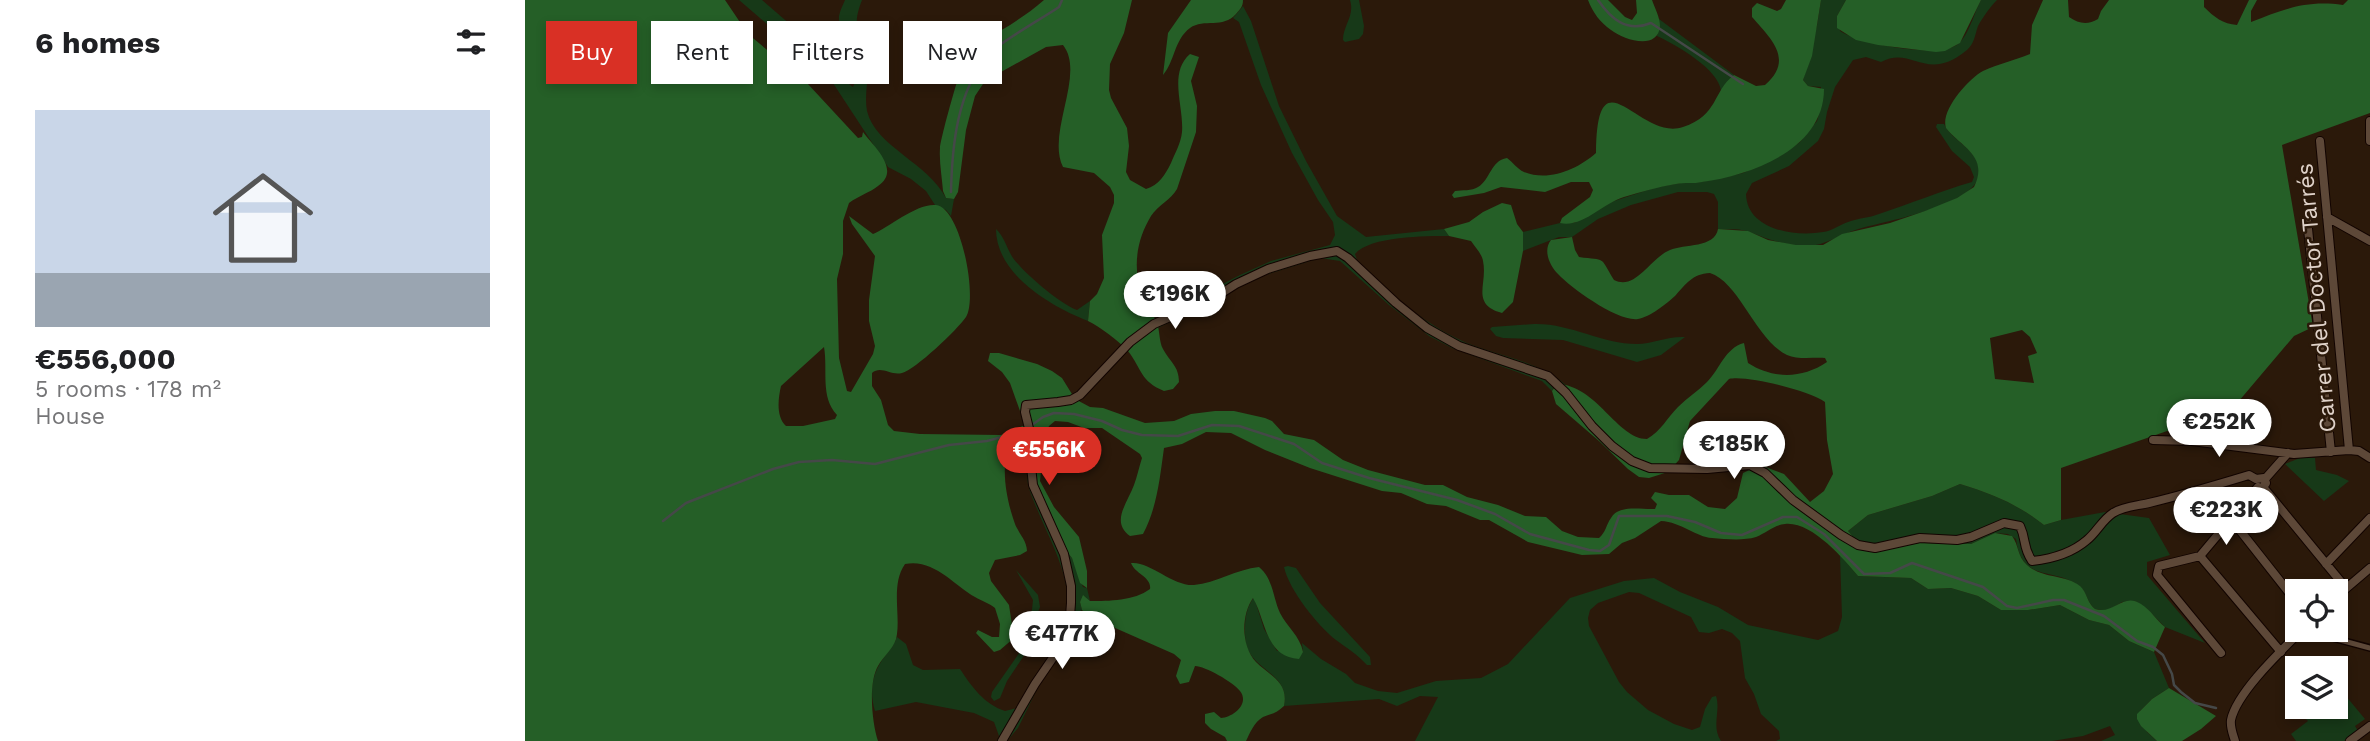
<!DOCTYPE html>
<html lang="en">
<head>
<meta charset="utf-8">
<style>
	:root { --surface:#fff; --page:#f2f2f2; --text:#202124; --muted:#757577; --line:#e0e0e0; --accent:#d93025 }
	body { margin:0; font-family:"Work Sans",sans-serif; background:var(--page); color:var(--text); height:100vh; display:flex; flex-direction:column; font-size:26px; white-space:nowrap }
	* { box-sizing:border-box; margin:0 }
	p { font-size:23px; color:var(--muted) }
	.icon { flex:none; width:38px; height:38px; fill:none; stroke:currentColor; stroke-width:2; stroke-linecap:round; stroke-linejoin:round }
	.map { position:relative; flex:1; overflow:hidden }
	.panel { display:flex; flex-direction:column; background:var(--surface); width:525px }
	.panel>* { flex:none }
	.top-card { position:absolute; left:21px; top:21px; width:665px; height:63px; display:flex; gap:14px }
	.tools { position:absolute; left:1760px; top:579px; display:grid; gap:14px }
	.tools a { display:grid; place-items:center; width:63px; height:63px; border-radius:0px; background:var(--surface); box-shadow:0 4px 10px #0003; font-size:35px }
	.price { position:absolute; translate:-50% -60px; padding:0 16px; border-radius:24px; background:#fff; color:#222; font-size:23px; line-height:46px; filter:drop-shadow(0 2px 4px #0008) }
	.price::after { content:''; position:absolute; left:50%; top:42px; width:21px; height:16px; margin-left:-10px; background:inherit; clip-path:polygon(0 0,100% 0,50% 100%) }
	.price.on { background:var(--accent); color:#fff }
	ul { padding:0; list-style:none }
	li { display:grid; align-content:center; gap:14px; height:371px; padding:0 35px }
	li+li { border-top:2px solid var(--line) }
	li span { display:grid; place-items:center; height:217px; border-radius:0px; color:#555 }
	li>.icon { margin-inline-start:auto }
	span .icon { width:126px; height:126px; fill:#fffc; stroke-width:1 }
	li b { font-size:30px }
	h2 { display:flex; justify-content:space-between; align-items:center; height:84px; padding:0 35px; font-size:30px }
	.tag { padding:0 24px; border-radius:0px; background:var(--surface); box-shadow:0 4px 10px #0003; font-size:24px; line-height:63px }
	.tag.on { background:var(--accent); color:#fff }
	main { display:flex; flex:1; min-height:0 }
	.map>svg:first-child { display:block }
</style>
</head>
<body>
<main>
<section class="panel">
<h2>6 homes<svg class="icon" aria-label="filters" viewBox="0 0 24 24"><path d="M4 7h16M4 17h16"/><circle cx="9" cy="7" r="2"/><circle cx="15" cy="17" r="2"/></svg></h2>
<ul>
<li><span style="background:linear-gradient(#c9d6e8 75%,#9aa5b1 0)"><svg class="icon" aria-label="home" viewBox="0 0 24 24"><path d="M3 11l9-7 9 7M6 9v11h12V9"/></svg></span><div><b>€556,000</b><p>5 rooms · 178 m²</p><p>House</p></div></li>
</ul>
</section>
<div class="map">
<svg width="1845" height="741" viewBox="0 0 1845 741">
	<rect width="100%" height="100%" fill="#2b190a"/>
	<path fill="#173918" d="M214,0H237L304,58L321,82L328,87C334,77 328,54 323,43C320,34 313,26 314,16C315,10 318,5 320,0H337C324,33 339,33 343,62C344,78 339,95 342,111C350,146 403,163 421,198L429,199L426,216L421,210L410,205L401,191L386,179L363,167L304,77Z
		M825,0H834L839,26L838,34L834,39L820,42L818,40C818,25 830,16 825,0Z
		M1296,0H1321L1312,16L1315,31C1334,44 1416,59 1433,44C1444,35 1449,13 1456,0H1472C1465,7 1458,17 1453,26C1450,35 1449,44 1442,50C1401,84 1387,45 1356,62L1341,57L1328,60L1310,87L1302,112L1299,129L1293,141L1264,166L1227,183L1221,194C1222,230 1270,237 1298,232C1307,231 1314,225 1323,222C1333,218 1344,218 1354,214C1385,204 1415,191 1447,182L1449,177L1445,167L1427,151L1411,127L1412,124H1419C1428,143 1457,150 1454,175C1450,205 1362,221 1337,228C1317,233 1301,246 1281,246C1261,246 1243,239 1224,232C1215,228 1202,230 1193,229V202L1189,194L1182,192H1153L1106,205L1073,219L1047,237H1034L998,251V232L1035,223H1049L1083,203L1132,187L1156,183L1176,182L1218,173L1255,156L1275,142L1292,121L1294,114L1296,87L1283,86L1278,80L1292,25Z
		M718,6L726,21L754,106L781,161L812,216L841,237L919,229L924,236C901,236 845,236 830,254L832,260C862,291 894,320 933,339C968,356 1012,359 1041,385L1037,384L1029,387L1027,391L1017,381L927,348L904,336L864,305L815,261L795,258L737,276L633,328L630,319L715,275L746,261L805,245L810,235L808,222L793,200L767,153L736,85L714,22L708,18Z
		M1134,19L1209,75L1196,91C1194,69 1151,45 1132,36Z
		M471,229C479,236 482,249 488,258C499,273 535,304 552,310L565,301L563,321C527,307 471,275 471,229Z
		M1009,324C1045,323 1077,344 1112,344C1127,344 1143,336 1160,337L1136,355L1112,362L1038,340L978,338L971,336L965,329L967,327Z
		M507,432L512,441L510,477L538,547L547,558L558,587L562,588L565,601L559,596L555,602L557,610L548,616L493,728L482,741H472L474,736L469,722L449,713L391,702L350,711C344,691 347,673 360,656C364,650 369,645 372,637L381,644L388,665L398,670L435,669C447,687 459,704 480,711L492,708C509,682 537,651 542,619C548,583 529,548 515,516C511,506 506,496 503,485C500,468 505,449 507,432Z
		M1775,458H1790L1791,470L1812,475L1824,481L1799,501L1760,464Z
		M1435,484C1468,494 1492,504 1519,525L1536,520L1580,512L1624,518L1645,555L1622,562V575L1680,643L1640,627L1621,608L1610,601L1597,602L1582,611L1570,609C1562,603 1562,592 1554,586C1529,566 1497,584 1491,539L1483,534L1470,533L1446,544L1394,543L1347,552L1339,549L1323,531L1343,515L1407,496Z
		M1315,555L1333,576L1386,578L1403,589L1426,588L1453,596L1476,610H1503L1535,605L1564,620L1584,625L1604,641L1629,652L1644,688L1627,699L1615,711L1622,732L1632,741H1576L1590,735L1585,726L1558,736L1527,741H1251L1255,739L1254,731L1236,714L1229,694L1220,678L1215,641L1207,633L1197,629L1184,633L1174,632L1166,617L1114,593L1104,592L1073,603L1065,610L1063,618L1064,626L1094,682L1102,692L1123,710L1149,724L1167,730L1175,727L1180,709L1187,697L1191,696C1196,711 1186,726 1196,741H890L913,697L895,696L872,706L854,699L759,706C765,676 734,672 723,650C720,643 720,636 720,628C720,617 722,607 729,597L739,629L752,651L778,652L777,643L796,659L821,674L830,683L853,691L872,693L911,681L956,678L983,664L1045,598L1099,581L1129,578L1155,592L1193,607L1223,625L1293,640L1313,631L1317,617Z
		M763,566L771,568L795,603L845,657L846,665H842C833,655 822,648 811,640C793,626 764,590 759,567Z
		M491,570L513,595L515,607L510,620L508,642L482,681L475,698L469,701L466,697L467,692L504,639L508,600Z
		M1812,692L1817,697L1820,695L1840,719L1830,726L1833,731L1819,741H1771L1766,734L1783,721L1779,717L1792,707H1811Z"/>
	<path fill="#255f27" fill-rule="evenodd" d="M0,0H200L223,34L282,83L333,138L337,137L338,132C350,148 376,170 353,186C344,193 333,196 324,203L318,221V254L312,279L314,358L322,391L326,392L348,354L350,346L344,321V300L350,256L327,224L324,216L348,234C364,227 392,203 411,205C436,208 453,298 441,317C433,329 390,370 377,373C366,376 356,365 347,373V386L356,400L363,425L369,431L395,434L476,435L500,425L485,383L477,372L463,361L465,353H474L512,364L527,371L537,378L550,399L565,407L578,408L620,423L649,421L666,414L690,411H709L740,418L747,421L759,434L789,440L818,460L843,470L900,485H918L942,497L973,505L1000,516L1021,517L1037,531L1053,537L1074,538C1081,532 1081,525 1086,518C1094,504 1117,510 1130,509L1132,504L1126,498L1130,492L1144,495H1164L1183,507L1200,509L1212,498L1218,473L1235,465L1259,474L1285,502L1299,491L1308,474L1302,440L1300,402C1284,391 1223,375 1204,379L1165,421L1154,460L1143,472L1124,478L1114,477L1103,469L1074,441L1031,404L1027,391L1032,384C1072,385 1092,439 1122,439C1136,431 1142,418 1153,407C1162,398 1173,391 1182,382C1195,369 1200,348 1219,343L1223,363C1248,379 1277,379 1302,362L1300,358C1289,357 1273,360 1262,355C1231,340 1214,282 1185,273C1167,274 1161,284 1150,296C1141,304 1125,317 1113,319C1093,322 1046,288 1033,274C1024,265 1018,250 1026,240L1047,237L1050,250L1054,257C1082,261 1074,255 1089,280C1111,291 1125,258 1145,250C1159,244 1190,248 1193,229L1223,231L1243,240L1271,245H1298L1317,234L1365,223L1400,211L1432,198L1449,187C1464,156 1437,148 1421,128C1415,111 1443,79 1458,71C1473,64 1490,60 1505,54L1507,25L1518,0H1543L1544,17C1554,24 1563,25 1573,19L1576,11L1584,0H1679V7C1689,17 1698,24 1712,25L1724,0H1732L1726,11V22C1760,9 1781,0 1818,5L1823,0H1845V113L1757,145L1788,327L1769,336L1708,408L1536,468V520L1519,525C1492,504 1468,494 1435,484L1407,496L1343,515L1323,531L1339,549L1347,552L1394,543L1446,544L1470,533L1487,536C1494,545 1492,556 1502,565C1517,579 1539,574 1555,586C1562,592 1562,603 1570,609C1589,615 1598,592 1616,604C1626,610 1631,620 1640,627L1629,652L1604,641L1584,625L1564,620L1535,605L1503,610H1476L1453,596L1426,588L1403,589L1386,578L1333,576C1318,558 1286,521 1260,524C1249,525 1241,533 1231,537C1218,541 1200,539 1187,538C1171,537 1156,522 1136,521L1110,538L1097,543L1084,554L1057,555L1003,542L964,520H955L921,506L902,504L876,493L857,491L785,468L740,450L706,433L681,432L657,444L639,448C635,477 632,508 618,534L605,536C585,522 603,502 609,485C612,477 614,467 617,458L615,454L577,428H559L543,422L530,421L524,426L520,436L515,481L529,507L554,537L562,571V588L555,583L547,558L538,547L513,494L510,477L512,440L508,432L502,430C496,435 490,439 486,445C474,464 482,501 489,521C492,532 502,540 502,551L495,555L470,560L464,573L466,581L484,605L489,638L475,650L469,652L451,633L453,630L467,637H474L475,624L470,608C464,603 457,601 450,597C429,585 408,558 380,564C366,584 375,612 372,634C371,647 359,655 353,666C343,683 347,723 353,741H0ZM1497,330L1505,337L1512,353L1503,356L1509,383L1470,379L1465,338ZM299,347C303,370 295,397 312,415L310,419L278,426H261C251,417 253,399 256,386Z
		M519,0H607L599,33L585,64L584,90L586,98L602,128L604,146L601,172L605,180L621,189C634,185 640,175 646,163C650,153 656,143 657,132C659,106 643,73 665,54L674,57L666,81L672,106L671,132L652,189C646,200 633,205 626,216C612,239 607,267 617,294C621,304 628,313 632,323C635,331 634,342 638,349C645,362 654,366 654,382L648,389L639,391C615,381 617,369 603,351C594,341 575,327 563,321L565,301L572,294L579,278L577,235L589,203V195L585,187L569,173L538,167C521,133 561,74 538,45L521,47L460,81L450,96L441,130L433,192L429,199L421,198L418,191C417,177 414,162 415,148C416,136 440,49 446,45C450,42 457,42 461,39C481,28 502,15 519,0Z
		M666,0H718C718,7 715,9 711,14C698,29 679,18 665,28C649,40 650,61 638,75L643,33Z
		M1063,0H1083L1100,17L1107,20L1112,13L1111,0H1127C1130,9 1135,17 1135,26C1133,51 1099,40 1086,30C1075,22 1068,13 1063,0Z
		M1261,0H1296L1287,56L1278,80L1283,86L1299,89C1299,149 1227,175 1177,182C1169,184 1160,182 1151,184C1133,187 1116,192 1099,197C1078,203 1058,228 1035,223L1037,218L1065,197L1068,190L1064,182H1046L1020,192L976,187L959,193L929,198L927,195L930,191C937,190 947,191 953,187C966,179 965,161 982,158C988,162 992,169 999,172C1024,182 1053,169 1071,153C1072,48 1114,142 1158,127C1194,115 1187,92 1209,75L1231,86L1240,85C1270,59 1245,38 1227,17V8L1232,3L1252,11L1256,9Z
		M1321,0H1456L1435,43L1420,51L1411,52L1353,45L1331,40L1312,28V16Z
		M977,203L986,205L992,224L998,232V251L988,302L977,313C945,304 963,284 958,261C957,254 950,247 946,241L924,236L919,229L944,222L958,212Z
		M606,563C625,561 647,586 669,585C691,583 712,569 734,567C748,578 748,598 755,613C762,627 775,636 778,652L774,659C740,657 741,620 728,598C716,615 716,646 731,662C745,676 764,682 759,706C752,713 746,714 738,717C729,722 725,733 721,741H702L700,737L686,729L680,723V714L689,712L696,718C708,717 725,704 715,691C708,682 680,666 670,666L664,682L655,684L651,676L656,660L649,654L563,616L557,610L555,602L558,595L565,601C584,601 609,601 625,589C627,577 610,574 606,563Z
		M1644,688L1691,716L1676,729L1657,741H1632L1616,726L1612,719V714L1627,699Z"/>
	<g fill="none" stroke-linecap="round" stroke-linejoin="round">
		<path stroke="#454848" stroke-width="2.5" d="M1073,0C1086,19 1102,33 1126,23L1218,84
			M426,192C427,146 432,92 463,55C473,43 518,18 534,7L537,0
			M507,425L518,417L529,413L549,414L577,421L597,430L617,435L653,436L687,425L714,426L769,444L797,463L844,478L932,500L970,514L1005,534L1064,550L1075,551L1084,545L1094,516H1142L1170,522L1196,533L1217,535L1258,517H1272L1299,534L1339,574L1365,573L1387,563L1458,587L1482,606L1492,608L1528,600H1539L1579,616L1612,641L1628,647L1638,655L1647,674L1649,685L1656,692L1670,703L1691,708
			M138,521L161,503L248,469L274,462L307,460L350,464L424,445L462,441L496,432L501,429"/>
		<defs>
			<path id="pedestrian" d="M1796,630L1804,637L1845,648"/>
			<path id="minor" d="M1845,121V141
				M1795,141L1824,450
				M1802,217L1845,241
				M1782,219L1806,452
				M1628,440L1667,441L1769,454L1824,450L1834,451L1845,458
				M1740,479L1763,453
				M1735,488L1738,487L1821,588
				M1706,519L1773,604
				M1675,556L1756,652
				M1801,564L1845,518
				M1811,597L1845,568
				M1696,653L1632,575L1634,566L1675,556L1733,487
				M477,741L510,684L536,646L544,630L546,603V586L539,554L508,485L506,466L508,445L500,412L501,405L533,402L546,400L555,395L605,342L629,324L689,298L711,284L743,269L785,256L812,251L823,258L871,303L902,328L934,346L1023,376L1041,393L1067,426L1087,446L1107,461L1125,468L1182,469L1225,465L1240,473L1268,500L1316,535L1333,545L1350,548L1395,538L1432,540L1446,537L1479,523L1495,526C1502,541 1497,546 1507,561C1526,559 1547,553 1562,540C1572,532 1577,520 1588,513C1599,506 1612,506 1624,503C1658,495 1691,485 1724,475L1731,479L1739,478L1741,483L1738,487
				M1710,741C1708,734 1705,728 1706,720C1712,692 1757,650 1777,630
				M1825,741L1845,726"/>
		</defs>
		<use href="#pedestrian" stroke="#120400" stroke-width="8"/>
		<use href="#minor" stroke="#120400" stroke-width="10"/>
		<use href="#pedestrian" stroke="#5d4838" stroke-width="5"/>
		<use href="#minor" stroke="#5d4838" stroke-width="8"/>
	</g>
	<g text-anchor="middle" stroke-width="5" stroke-linejoin="round" paint-order="stroke">
		<g font-size="23" fill="#e0d3ca" stroke="#2b190a">
			<text transform="translate(1791 298) rotate(-95)" y="8">Carrer del Doctor Tarrés</text>
		</g>
	</g>
</svg>
<div class="tools">
<a><svg class="icon" aria-label="locate" viewBox="0 0 24 24"><circle cx="12" cy="12" r="6"/><path d="M12 2v4M12 18v4M2 12h4M18 12h4"/></svg></a>
<a><svg class="icon" aria-label="layers" viewBox="0 0 24 24"><path d="M12 4l9 5-9 5-9-5zM3 14l9 5 9-5"/></svg></a>
</div>
<b class="price" style="left:650px;top:331px">€196K</b>
<b class="price" style="left:1694px;top:459px">€252K</b>
<b class="price" style="left:1209px;top:481px">€185K</b>
<b class="price on" style="left:524px;top:487px">€556K</b>
<b class="price" style="left:1701px;top:547px">€223K</b>
<b class="price" style="left:537px;top:671px">€477K</b>
<div class="top-card">
<a class="tag on">Buy</a>
<a class="tag">Rent</a>
<a class="tag">Filters</a>
<a class="tag">New</a>
</div>
</div>
</main>
</body>
</html>
